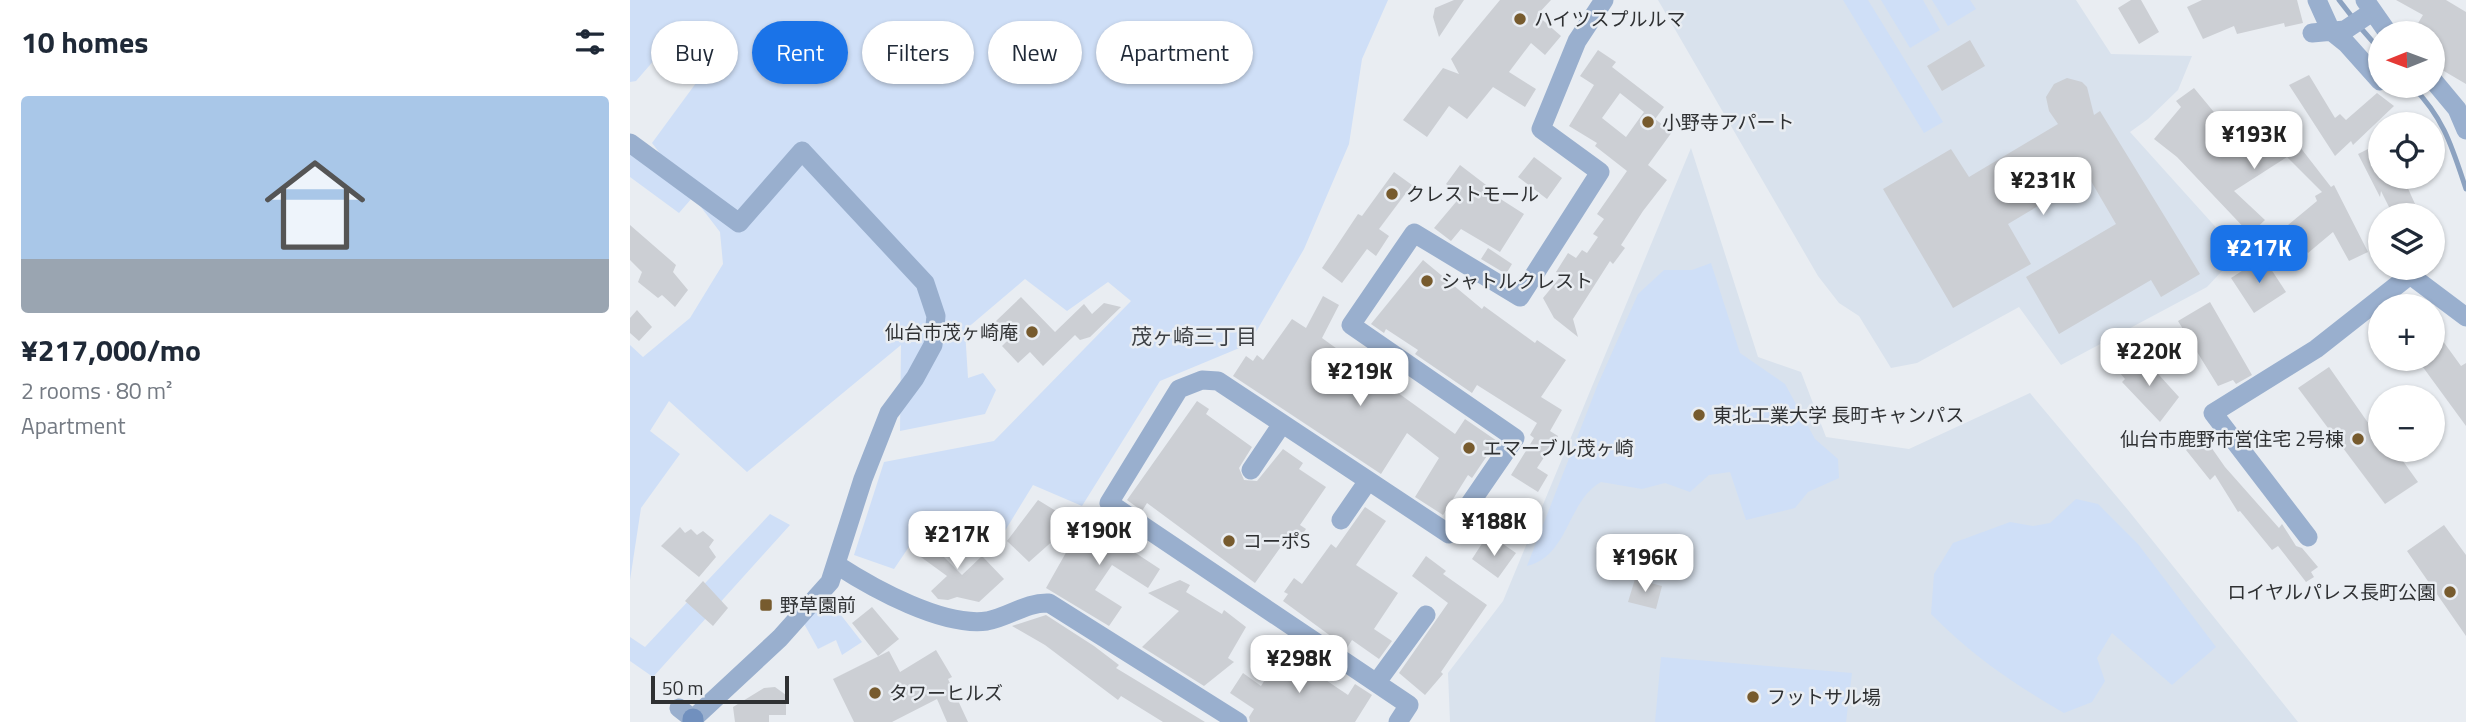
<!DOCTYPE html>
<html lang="en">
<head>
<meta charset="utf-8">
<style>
	:root { --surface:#fff; --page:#f6f6f7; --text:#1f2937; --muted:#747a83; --line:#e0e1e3; --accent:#1a73e8 }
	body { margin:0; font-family:"Titillium Web","Noto Sans JP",sans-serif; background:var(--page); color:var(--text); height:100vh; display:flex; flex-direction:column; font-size:26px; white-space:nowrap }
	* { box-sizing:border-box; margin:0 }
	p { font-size:23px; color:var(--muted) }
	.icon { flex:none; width:38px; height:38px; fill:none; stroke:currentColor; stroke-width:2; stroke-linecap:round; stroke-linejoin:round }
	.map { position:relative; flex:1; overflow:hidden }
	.drawer { display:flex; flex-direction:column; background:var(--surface); width:630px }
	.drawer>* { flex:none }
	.hud { position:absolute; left:21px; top:21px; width:665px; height:63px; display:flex; gap:14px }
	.needle { width:46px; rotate:269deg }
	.tools { position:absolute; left:1738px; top:21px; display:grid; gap:14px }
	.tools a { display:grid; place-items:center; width:77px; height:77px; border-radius:50%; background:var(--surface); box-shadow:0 2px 5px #0004; font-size:35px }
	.scale { position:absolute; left:21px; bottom:18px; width:138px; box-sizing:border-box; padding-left:7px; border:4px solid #2f3133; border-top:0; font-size:19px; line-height:24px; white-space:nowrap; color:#2f3133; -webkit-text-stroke:5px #e9edf2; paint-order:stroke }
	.price { position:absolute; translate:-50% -60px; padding:0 16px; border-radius:14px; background:#fff; color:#222; font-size:23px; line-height:46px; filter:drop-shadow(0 2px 4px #0008) }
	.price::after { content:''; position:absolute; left:50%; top:42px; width:21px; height:16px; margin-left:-10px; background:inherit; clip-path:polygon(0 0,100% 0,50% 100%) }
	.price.selected { background:var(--accent); color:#fff }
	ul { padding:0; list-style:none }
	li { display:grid; align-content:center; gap:14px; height:371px; padding:0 21px }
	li+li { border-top:2px solid var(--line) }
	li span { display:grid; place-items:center; height:217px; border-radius:7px; color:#555 }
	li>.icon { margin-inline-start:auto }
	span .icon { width:126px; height:126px; fill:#fffc; stroke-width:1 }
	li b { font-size:30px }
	h2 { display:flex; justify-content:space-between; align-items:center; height:84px; padding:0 21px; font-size:30px }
	.pill { padding:0 24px; border-radius:32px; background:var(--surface); box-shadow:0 2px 5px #0004; font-size:24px; line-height:63px }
	.pill.selected { background:var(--accent); color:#fff }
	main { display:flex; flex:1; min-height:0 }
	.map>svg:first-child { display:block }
</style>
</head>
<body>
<main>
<section class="drawer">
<h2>10 homes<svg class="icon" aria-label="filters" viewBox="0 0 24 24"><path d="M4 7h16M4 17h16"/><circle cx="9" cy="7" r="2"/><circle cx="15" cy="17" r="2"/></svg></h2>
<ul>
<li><span style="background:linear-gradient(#a9c7e8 75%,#9aa5b1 0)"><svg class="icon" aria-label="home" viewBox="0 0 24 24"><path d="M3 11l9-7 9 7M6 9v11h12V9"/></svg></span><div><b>¥217,000/mo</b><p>2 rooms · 80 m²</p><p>Apartment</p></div></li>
</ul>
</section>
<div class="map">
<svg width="1836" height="722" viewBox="0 0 1836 722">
	<rect width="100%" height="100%" fill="#e9edf2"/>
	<path fill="#d9e2ed" d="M1028,0H1446L1481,54L1562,56L1548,90L1518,119L1500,132L1609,253L1577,287L1431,365L1389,307L1287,363L1261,368L1229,316L1209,303L1188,276Z
		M1061,148L1128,357L1171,372L1196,437L1279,449L1400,393L1498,510L1668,722H820L818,673L873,601Z"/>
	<path fill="#cfdff7" d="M0,0H758L732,59L719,144L674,249L619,344L530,381L452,506L403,485L373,534L346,541L301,514L264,569L224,555L254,462L364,441L501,301L478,282L437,311L395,279L335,330L338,378L353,373L366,390L355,414L270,431L271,345L117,472L39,401L20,431L50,454L11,508L0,580V345L13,357L60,318L93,264L90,232L22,143L66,83L26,58L6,81L0,82Z
		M1213,0H1238L1313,122L1294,133Z
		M1251,0H1293L1310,30L1280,48Z
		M1302,0H1340L1346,9L1318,26Z
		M0,152L62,198L49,213L0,177Z
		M1081,263L1110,353L1155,384L1185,439L1208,459L1209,478L1178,492L1165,508L1116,520L1100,472L1079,475L1060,492L1035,483L1012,489L971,482C937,501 939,556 897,566L968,384L1008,294L1034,270H1062Z
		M1446,499L1468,504L1508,544L1586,647L1542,685L1482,633L1467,658L1475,681L1462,702L1434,713C1384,684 1341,655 1301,614L1304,574L1323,543L1380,522L1403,526L1420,523Z
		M140,514L160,525L23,677L0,661V637L15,647Z
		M200,601L232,642L212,655L206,640L188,649L172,620Z
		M1031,657L1222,673L1216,722H1025Z"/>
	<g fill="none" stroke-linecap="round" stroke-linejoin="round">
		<path stroke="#8ca2c0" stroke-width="5" d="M1709,0L1723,18
			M1729,26L1750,50
			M1782,86C1814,118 1822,147 1836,189"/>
	</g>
	<path fill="#cccfd4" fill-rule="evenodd" d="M824,0H834L809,37L803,17L805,8Z
		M870,0H921L907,15L931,36L915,55L901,43L879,72L906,89L895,107L863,87L837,119L819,106L797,137L773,120L813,68L829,74L821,59Z
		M1501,0H1511L1529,32L1509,44L1488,8Z
		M1572,0H1667L1673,23L1655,27L1654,23L1607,34L1604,26L1573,39L1557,7Z
		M1766,0H1816L1836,12V84L1802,64V33H1782L1793,15Z
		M1340,40L1355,66L1312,91L1297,66Z
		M968,50L986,62L982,67L1034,107L1025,119L1042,132L1018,165L1037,180L1013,211L991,245L995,248L983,264L980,261L943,319L948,337L924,318L913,298L932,275L926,272L938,253L946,258L952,250L957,253L968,237L963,234L974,219L967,214L997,171L965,146L967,143L939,126L964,85L950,76ZM990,93L1014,112L996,137L972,118Z
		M1679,75L1705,118L1710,114L1716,120L1747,93L1764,106L1723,145L1721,141L1705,156L1659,85Z
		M1437,78L1452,82L1457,87L1464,115L1470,111L1570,274L1531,297L1521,280L1429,334L1396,277L1486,224L1458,176L1378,224L1401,264L1323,308L1253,189L1321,149L1339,177L1428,124L1419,111L1416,97L1424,84Z
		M1564,88L1598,129L1613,141L1646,116L1701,187L1704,185L1738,252L1719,261L1703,232L1678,253L1658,225L1687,201L1685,196L1692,192L1657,157L1604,191L1635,220L1620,234L1547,157L1524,139L1551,107L1546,101Z
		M1750,143V177H1786L1787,181L1776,184L1790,215H1763L1751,191L1750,197L1728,154Z
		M904,157L932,178L917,199L888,177Z
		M830,165L860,188L858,191L894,214L870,252L831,229L821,241L804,228L831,196L816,184Z
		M764,172L782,185L749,229L759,236L746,256L737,249L712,283L692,268L728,214L732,216Z
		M0,225L46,265L43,272L58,290L45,307L32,295L28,298L8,282L12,272L0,260Z
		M858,248L882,264L876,274L851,259Z
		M793,260L852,309L854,306L905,343L907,340L936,360L911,397L932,410L920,431L928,436L907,468L918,475L908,492L881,475L904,438L900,435L907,423L847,385L842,393L785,354L788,350L756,329L754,333L741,324Z
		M1629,260H1635L1656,292L1624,313L1601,278Z
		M693,296L709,305L692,338L825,434L835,419L867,441L842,478L838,475L813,515L785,497L809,458L777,433L751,474L603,376L616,356L623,361L627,355L633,360L662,319L676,328Z
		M391,297L425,332L454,304L462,314L474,303L491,307L460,337L450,340L445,335L413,366L400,352L388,363L372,346L381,337L366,321Z
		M1580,302L1622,375L1606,384L1603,380L1588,386L1548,321Z
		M7,310L22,327L9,341L0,333V318Z
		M1802,326L1831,366L1836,363V426L1787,359H1802Z
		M1510,354L1549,397L1530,422L1492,382L1495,379L1490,373Z
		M1699,367L1741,427L1750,425V450H1765L1788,482L1755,504L1668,388Z
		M567,401L579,409L576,414L622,447L609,468L614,480L627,481L653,449L673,463L669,469L696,487L670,525L676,529L664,547L655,541L625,583L517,503L512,511L497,500Z
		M1574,437L1595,467L1649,528L1652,524L1666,546L1672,548L1688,567L1681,572L1684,577L1676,582L1648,546L1642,550L1610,511L1608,512L1585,475L1580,480L1556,450Z
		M408,500L444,522L399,562L377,541Z
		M735,507L756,521L726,565L768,593L744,629L762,641L749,659L722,640L717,648L653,601L658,594L654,592L664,578L672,584L701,544L706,548Z
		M471,512L502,533L499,538L506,543L501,550L530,569L518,588L482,565L465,590L492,607L479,626L416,588L451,526L458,531Z
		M1814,525L1836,555V636L1777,551Z
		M303,526L325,541L314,557L332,575L352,556L374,579L349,602L327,597L318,600L308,599L301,591L317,576L284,552Z
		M50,527L55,533L61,529L67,535L73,531L84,540L79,547L86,557L69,577L31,546Z
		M855,539L870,549L873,544L886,553L868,578L842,559Z
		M796,556L816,571L813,574L857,605L811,672L813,674L795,695L769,673L818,603L782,576Z
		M1005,579L1032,586L1026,609L998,602Z
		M550,580L560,585L556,592L592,614L594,610L616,627L598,658L604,662L574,686L512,647L549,611L518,593Z
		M73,581L98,608L83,626L55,601Z
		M242,607L269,639L248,656L222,623Z
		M416,615L464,646L489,665L486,668L575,722H533L491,696L488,700L415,645L382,626Z
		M657,645L676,657L672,664L718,695L725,684L742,695L725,722H620L619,717L624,709L600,693L613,673L631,686Z
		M306,650L322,677L318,679L338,722H317L307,699L262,722H224L203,679L259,651L270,672Z
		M145,687L156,695V715H139V722H105L103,707L134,688Z"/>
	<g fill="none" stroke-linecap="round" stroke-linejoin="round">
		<path stroke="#99afce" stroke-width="19" d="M1687,0L1701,31L1716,43L1750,81
			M1735,0L1758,33
			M1682,33L1715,30L1742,12
			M1802,79L1827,109L1836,130
			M0,143L109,223L172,151L295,283L306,316L303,345L285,378L259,413L233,479L200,582L150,638L63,719L49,708
			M621,470L652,424
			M711,520L738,481
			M1678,537L1583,413L1686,349L1780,275L1836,317
			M207,565C244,589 313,627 357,621C379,617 396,602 419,603L608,722
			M747,682L796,615
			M768,722L779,705L479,503L549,389L572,380L588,381L819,534L885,438L721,325L784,233L890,297L970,172L911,129L947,41L974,0"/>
		<path stroke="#7190be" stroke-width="21" d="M63,719V722"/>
	</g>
	<g fill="#775b2e" stroke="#e9edf2" stroke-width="2.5">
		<circle cx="890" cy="19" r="7"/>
		<circle cx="1018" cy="122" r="7"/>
		<circle cx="762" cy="194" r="7"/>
		<circle cx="797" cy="281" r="7"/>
		<circle cx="402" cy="332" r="7"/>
		<circle cx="1069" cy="415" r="7"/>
		<circle cx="1728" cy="439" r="7"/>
		<circle cx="839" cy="448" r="7"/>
		<circle cx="599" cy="541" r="7"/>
		<circle cx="1820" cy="592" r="7"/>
		<rect x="129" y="598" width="14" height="14" rx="3.5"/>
		<circle cx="245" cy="693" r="7"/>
		<circle cx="1123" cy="697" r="7"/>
	</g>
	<g text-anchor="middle" stroke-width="5" stroke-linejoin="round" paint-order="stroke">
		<g font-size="19" fill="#2f3133" stroke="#e9edf2" text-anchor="start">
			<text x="904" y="26">ハイツスプルルマ</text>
			<text x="1032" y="129">小野寺アパート</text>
			<text x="776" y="201">クレストモール</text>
			<text x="811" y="288">シャトルクレスト</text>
			<text x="388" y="339" text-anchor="end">仙台市茂ヶ崎庵</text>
			<text x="1083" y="422">東北工業大学 長町キャンパス</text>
			<text x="1714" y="446" text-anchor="end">仙台市鹿野市営住宅 2号棟</text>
			<text x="853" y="455">エマーブル茂ヶ崎</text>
			<text x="613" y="548">コーポS</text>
			<text x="1806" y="599" text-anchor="end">ロイヤルパレス長町公園</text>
			<text x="150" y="612">野草園前</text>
			<text x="259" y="700">タワーヒルズ</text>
			<text x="1137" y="704">フットサル場</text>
		</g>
		<g font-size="21" fill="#3d4044" stroke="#e9edf2">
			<text x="564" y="344">茂ヶ崎三丁目</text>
		</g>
	</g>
</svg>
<div class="tools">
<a><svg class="needle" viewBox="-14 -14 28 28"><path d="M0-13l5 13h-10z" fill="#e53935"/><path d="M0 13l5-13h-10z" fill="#747a83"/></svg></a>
<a><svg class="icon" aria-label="locate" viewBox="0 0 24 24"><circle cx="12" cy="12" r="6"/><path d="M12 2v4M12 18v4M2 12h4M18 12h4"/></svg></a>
<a><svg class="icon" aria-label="layers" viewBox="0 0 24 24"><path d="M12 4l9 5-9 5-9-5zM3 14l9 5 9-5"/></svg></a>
<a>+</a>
<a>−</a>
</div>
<div class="scale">50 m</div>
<b class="price" style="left:1624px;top:171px">¥193K</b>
<b class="price" style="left:1413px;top:217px">¥231K</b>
<b class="price selected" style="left:1629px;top:285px">¥217K</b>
<b class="price" style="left:1519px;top:388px">¥220K</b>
<b class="price" style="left:730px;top:408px">¥219K</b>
<b class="price" style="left:864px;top:558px">¥188K</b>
<b class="price" style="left:469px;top:567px">¥190K</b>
<b class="price" style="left:327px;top:571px">¥217K</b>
<b class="price" style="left:1015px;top:594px">¥196K</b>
<b class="price" style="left:669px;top:695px">¥298K</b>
<div class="hud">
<a class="pill">Buy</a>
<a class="pill selected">Rent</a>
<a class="pill">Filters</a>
<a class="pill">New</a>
<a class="pill">Apartment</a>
</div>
</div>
</main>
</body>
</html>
